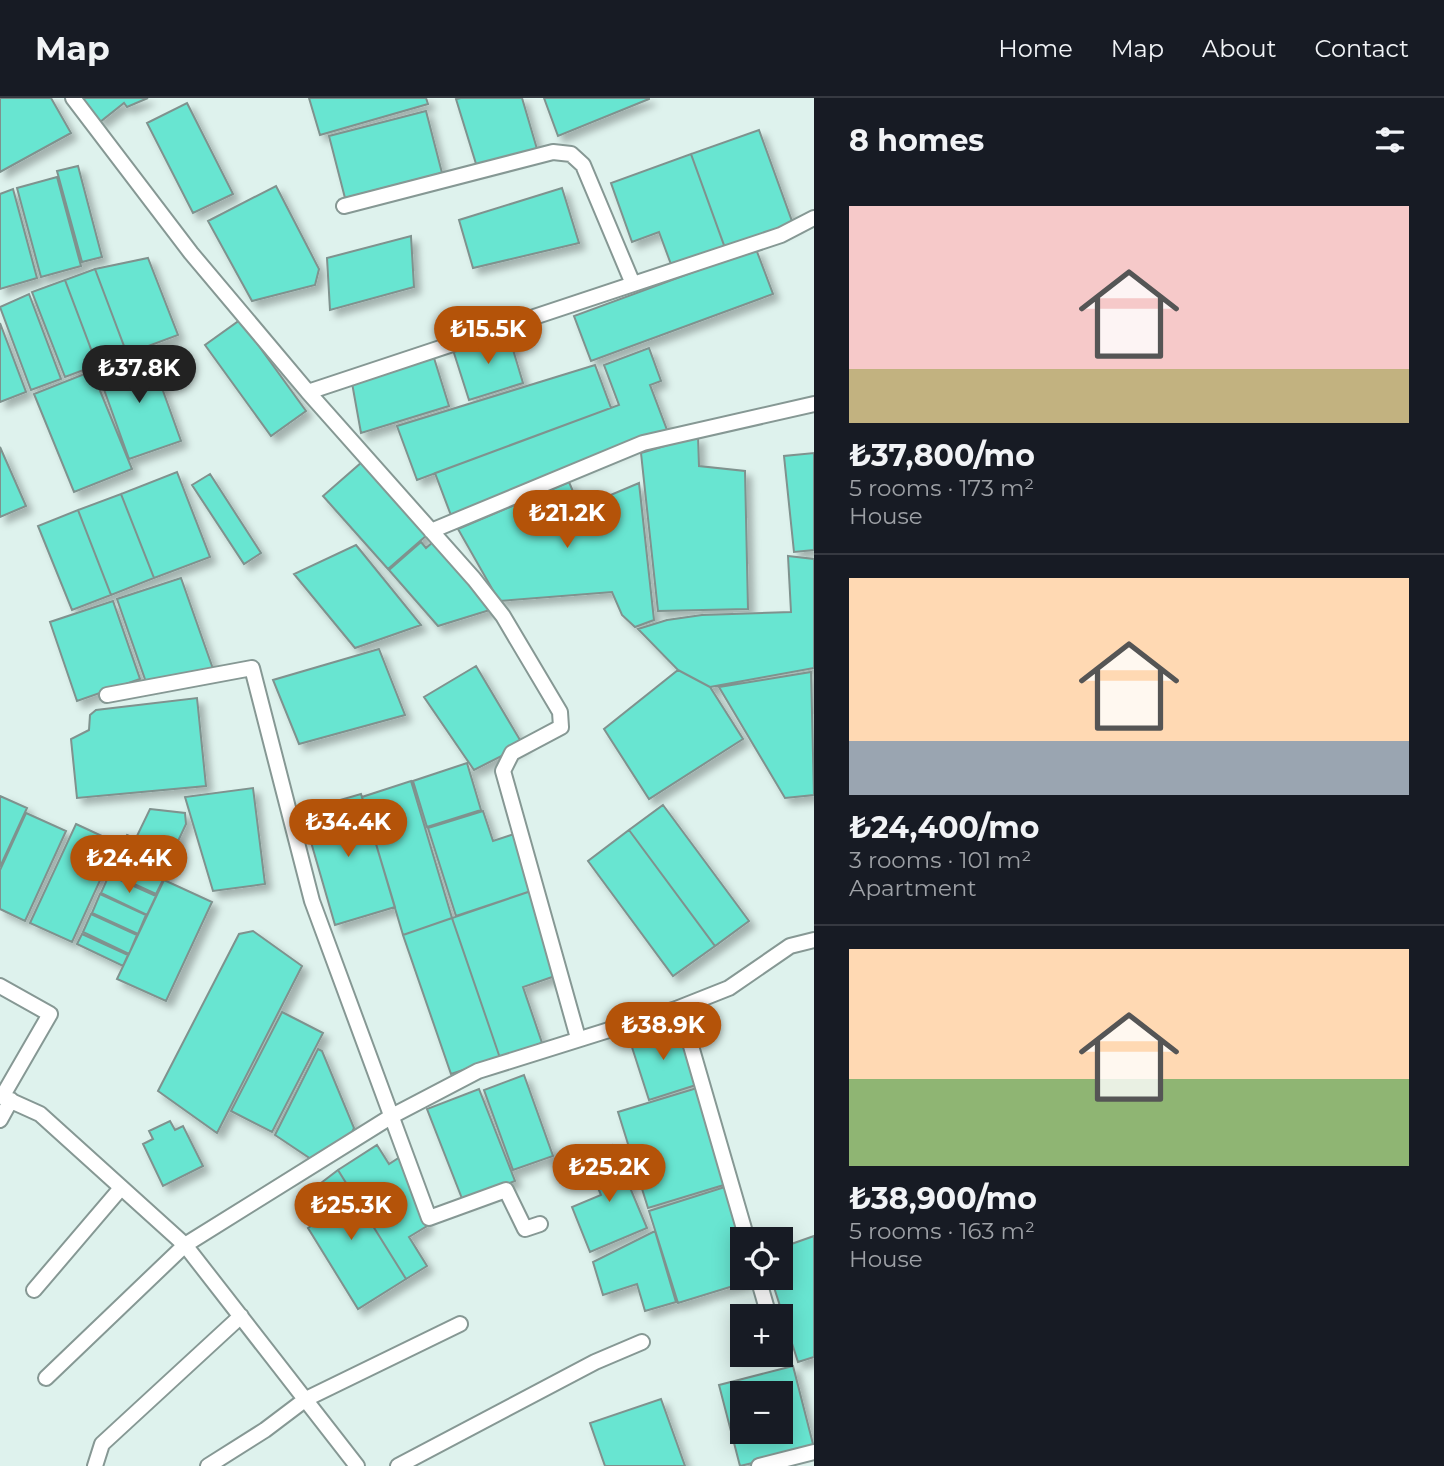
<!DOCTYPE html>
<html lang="en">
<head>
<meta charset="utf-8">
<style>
	:root { --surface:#171b24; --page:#20242c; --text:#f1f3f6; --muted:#9ea1a6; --line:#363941; --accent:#b45309 }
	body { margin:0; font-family:Montserrat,sans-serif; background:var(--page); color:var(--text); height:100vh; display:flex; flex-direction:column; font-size:26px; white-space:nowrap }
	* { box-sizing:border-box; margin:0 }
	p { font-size:23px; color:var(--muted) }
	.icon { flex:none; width:38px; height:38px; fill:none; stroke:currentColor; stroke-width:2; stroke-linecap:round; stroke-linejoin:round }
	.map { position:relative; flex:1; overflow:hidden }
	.panel { display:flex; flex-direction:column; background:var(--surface); width:630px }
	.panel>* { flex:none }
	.tools { position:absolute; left:730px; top:1129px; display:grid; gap:14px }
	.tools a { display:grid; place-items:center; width:63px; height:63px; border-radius:0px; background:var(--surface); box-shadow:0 4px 18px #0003; font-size:35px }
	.price { position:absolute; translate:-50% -60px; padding:0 16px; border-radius:24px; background:var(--accent); color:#fff; font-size:23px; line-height:46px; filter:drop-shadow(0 2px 4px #0008) }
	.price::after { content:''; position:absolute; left:50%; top:42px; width:21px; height:16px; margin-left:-10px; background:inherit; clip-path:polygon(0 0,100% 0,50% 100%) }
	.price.active { background:#222; color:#fff }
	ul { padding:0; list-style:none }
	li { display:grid; align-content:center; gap:14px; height:371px; padding:0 35px }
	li+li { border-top:2px solid var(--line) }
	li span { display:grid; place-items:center; height:217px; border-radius:0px; color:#555 }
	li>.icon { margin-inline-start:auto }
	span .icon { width:126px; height:126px; fill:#fffc; stroke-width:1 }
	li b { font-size:30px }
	h2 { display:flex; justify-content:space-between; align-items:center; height:84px; padding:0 35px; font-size:30px }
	header { display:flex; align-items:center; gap:42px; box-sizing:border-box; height:98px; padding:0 35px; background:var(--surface); border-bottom:2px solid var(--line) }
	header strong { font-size:33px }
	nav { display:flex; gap:38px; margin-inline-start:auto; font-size:24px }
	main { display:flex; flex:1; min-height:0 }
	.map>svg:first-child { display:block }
</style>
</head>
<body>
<header>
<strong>Map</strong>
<nav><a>Home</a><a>Map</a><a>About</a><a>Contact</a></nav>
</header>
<main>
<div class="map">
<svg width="814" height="1368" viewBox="0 0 814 1368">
	<defs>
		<filter id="shadow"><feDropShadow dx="6" dy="6" stdDeviation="3.5" flood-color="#0004"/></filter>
	</defs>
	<rect width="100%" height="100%" fill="#def2ed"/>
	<path fill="#68e5d1" stroke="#7f928e" stroke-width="2" fill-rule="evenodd" filter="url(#shadow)" d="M0,0H51L71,35L0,74Z
		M81,0H148L127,9L124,5L100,24Z
		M309,0H426L428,6L320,37Z
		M461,0H522L537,51L477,69L456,1Z
		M544,0H649V1L558,38Z
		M187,5L233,96L193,115L147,25Z
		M426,13L442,75L345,100L329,38Z
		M759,32L793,126L725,150L691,56Z
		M691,56L725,150L672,169L659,134L632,144L611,85Z
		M78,68L102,159L82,164L57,73Z
		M57,79L81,168L41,179L17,90Z
		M276,88L319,171L315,187L252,203L208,123Z
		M562,90L579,145L473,170L459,122Z
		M13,91L37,180L0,191V96Z
		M411,138L414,189L330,212L327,160Z
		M756,151L773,196L591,263L574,218Z
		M148,160L178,237L127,256L95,171Z
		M95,171L127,256L97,267L65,182Z
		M65,182L97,267L65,279L32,194Z
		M29,196L61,281L31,292L0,209Z
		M240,222L306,313L271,338L205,247Z
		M0,225L26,294L0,304Z
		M508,235L523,285L469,302L453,252Z
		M649,250L661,283L650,287L667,332L452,420L435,375L619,307L604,267Z
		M149,254L181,343L129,361L97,272Z
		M434,260L449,308L361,335L352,285Z
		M595,267L611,310L417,382L397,328Z
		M92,273L132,371L74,394L34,296Z
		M698,338L699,368L745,373L748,511L658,513L641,355Z
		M0,349L26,408L0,419Z
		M814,355V452L794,454L784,358Z
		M362,364L427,437L388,471L323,398Z
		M177,374L210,459L154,480L121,396Z
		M210,376L261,455L244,466L192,387Z
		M569,384L580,410L639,385L654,522L635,529L622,517L612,494L499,503L458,431Z
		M121,396L154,480L111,497L78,412Z
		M78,412L111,497L72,512L38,428Z
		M421,444L426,450L433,444L493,511L438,528L389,472Z
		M356,447L421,527L355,550L294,476Z
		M788,458L814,461V570L710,589L678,572L638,531L667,522L702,517L791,514Z
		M181,480L213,571L146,584L117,501Z
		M113,503L140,581L77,603L50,524Z
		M379,551L405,617L299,646L273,582Z
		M476,568L523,647L474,672L424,599Z
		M678,572L710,589L743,641L649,701L604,631Z
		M811,574L814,697L785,700L719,589Z
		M197,600L206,688L77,700L71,641L89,632L90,617L96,612Z
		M467,665L481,712L427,729L413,683Z
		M411,683L452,820L403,837L362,699Z
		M253,690L265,786L213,793L185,699Z
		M361,696L395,809L335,827L302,713Z
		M0,698L27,710L0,769Z
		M663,707L749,823L715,848L629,732Z
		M150,711L185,715L186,726L172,756L136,740Z
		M483,713L493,743L514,736L531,793L456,818L428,730Z
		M26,715L66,733L25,823L0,811V772Z
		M76,726L117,745L72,844L30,825Z
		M629,732L715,848L673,878L588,763Z
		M127,737L174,758L165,776L119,755Z
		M118,757L165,778L156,796L110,775Z
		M109,777L156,798L147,817L101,795Z
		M164,782L212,804L166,903L117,881Z
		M531,793L555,878L523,889L542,945L500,960L452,820Z
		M100,796L146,817L138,836L92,815Z
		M91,816L137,837L129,856L83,834Z
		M452,820L500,960L451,976L403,837Z
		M253,833L302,868L217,1035L158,993L239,836Z
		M82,836L128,857L123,868L77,846Z
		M282,914L323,935L272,1034L231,1013Z
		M677,926L696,987L649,1002L629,940Z
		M318,951L322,953L354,1030L351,1037L311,1061L275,1037Z
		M524,977L553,1058L513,1072L484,992Z
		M697,990L727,1086L648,1110L618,1014Z
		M479,991L515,1083L463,1103L427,1011Z
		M170,1023L175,1032L183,1028L203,1068L163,1088L143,1046L153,1041L149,1033Z
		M377,1047L389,1066L403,1057L427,1128L409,1139L427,1168L406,1181L338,1072Z
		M612,1047L647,1130L590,1154L572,1109L601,1097L585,1059Z
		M338,1072L406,1181L358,1211L308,1130L319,1123L304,1098Z
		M728,1088L742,1141V1180L756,1181L678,1205L649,1113Z
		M655,1133L676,1204L645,1213L637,1186L603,1197L593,1164Z
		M814,1138V1259L798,1264L771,1180H780V1150Z
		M793,1268L814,1350L740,1368L719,1287ZM742,1295H780V1334H742Z
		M661,1301L685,1368H605L590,1325Z"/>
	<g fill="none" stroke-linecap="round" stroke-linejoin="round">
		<defs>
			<path id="minor" d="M73,0L191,155L308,294L474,481L503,518L560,614L561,629L512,655L503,673L578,940
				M344,108L553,54L571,56L583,67L633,186
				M308,294L781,137L814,120
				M431,433L643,345L814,306
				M107,597L252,570L312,803L429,1120L506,1092L525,1131L540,1126
				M0,888L50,916L2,999
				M680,910L747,1141
				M0,998L40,1016L185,1147L357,1368
				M0,1022L11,1002
				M758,1180L769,1218
				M34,1192L121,1090
				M46,1280L185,1147L392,1018L478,973L676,911L729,890L790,848L814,842
				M95,1368L102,1346L241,1218
				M208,1368L265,1332L306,1301L460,1226
				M398,1368L595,1264L642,1244
				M759,1368L814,1354"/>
		</defs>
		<use href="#minor" stroke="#869894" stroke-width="18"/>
		<use href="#minor" stroke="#fff" stroke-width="14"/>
	</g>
</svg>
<div class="tools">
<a><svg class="icon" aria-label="locate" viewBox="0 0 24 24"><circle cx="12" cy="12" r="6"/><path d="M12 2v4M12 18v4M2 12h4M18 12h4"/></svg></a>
<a>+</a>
<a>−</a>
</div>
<b class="price" style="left:488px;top:268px">₺15.5K</b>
<b class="price active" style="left:139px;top:307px">₺37.8K</b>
<b class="price" style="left:567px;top:452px">₺21.2K</b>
<b class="price" style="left:348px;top:761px">₺34.4K</b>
<b class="price" style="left:129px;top:797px">₺24.4K</b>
<b class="price" style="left:663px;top:964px">₺38.9K</b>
<b class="price" style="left:609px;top:1106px">₺25.2K</b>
<b class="price" style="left:351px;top:1144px">₺25.3K</b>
</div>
<section class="panel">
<h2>8 homes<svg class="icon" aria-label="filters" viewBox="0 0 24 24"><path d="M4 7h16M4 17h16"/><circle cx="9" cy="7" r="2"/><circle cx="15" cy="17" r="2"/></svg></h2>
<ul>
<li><span style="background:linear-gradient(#f6c9c9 75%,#c2b280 0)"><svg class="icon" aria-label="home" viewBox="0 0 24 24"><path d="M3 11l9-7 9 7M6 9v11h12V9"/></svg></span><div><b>₺37,800/mo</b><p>5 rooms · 173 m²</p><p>House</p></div></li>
<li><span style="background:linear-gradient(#ffd9b3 75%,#9aa5b1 0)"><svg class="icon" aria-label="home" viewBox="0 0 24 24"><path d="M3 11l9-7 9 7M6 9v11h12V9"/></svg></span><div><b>₺24,400/mo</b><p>3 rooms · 101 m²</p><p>Apartment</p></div></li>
<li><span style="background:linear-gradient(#ffd9b3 60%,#8fb573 0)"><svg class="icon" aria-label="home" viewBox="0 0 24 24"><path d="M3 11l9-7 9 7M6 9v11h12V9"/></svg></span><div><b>₺38,900/mo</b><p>5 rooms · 163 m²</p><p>House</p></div></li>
</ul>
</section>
</main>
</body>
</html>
